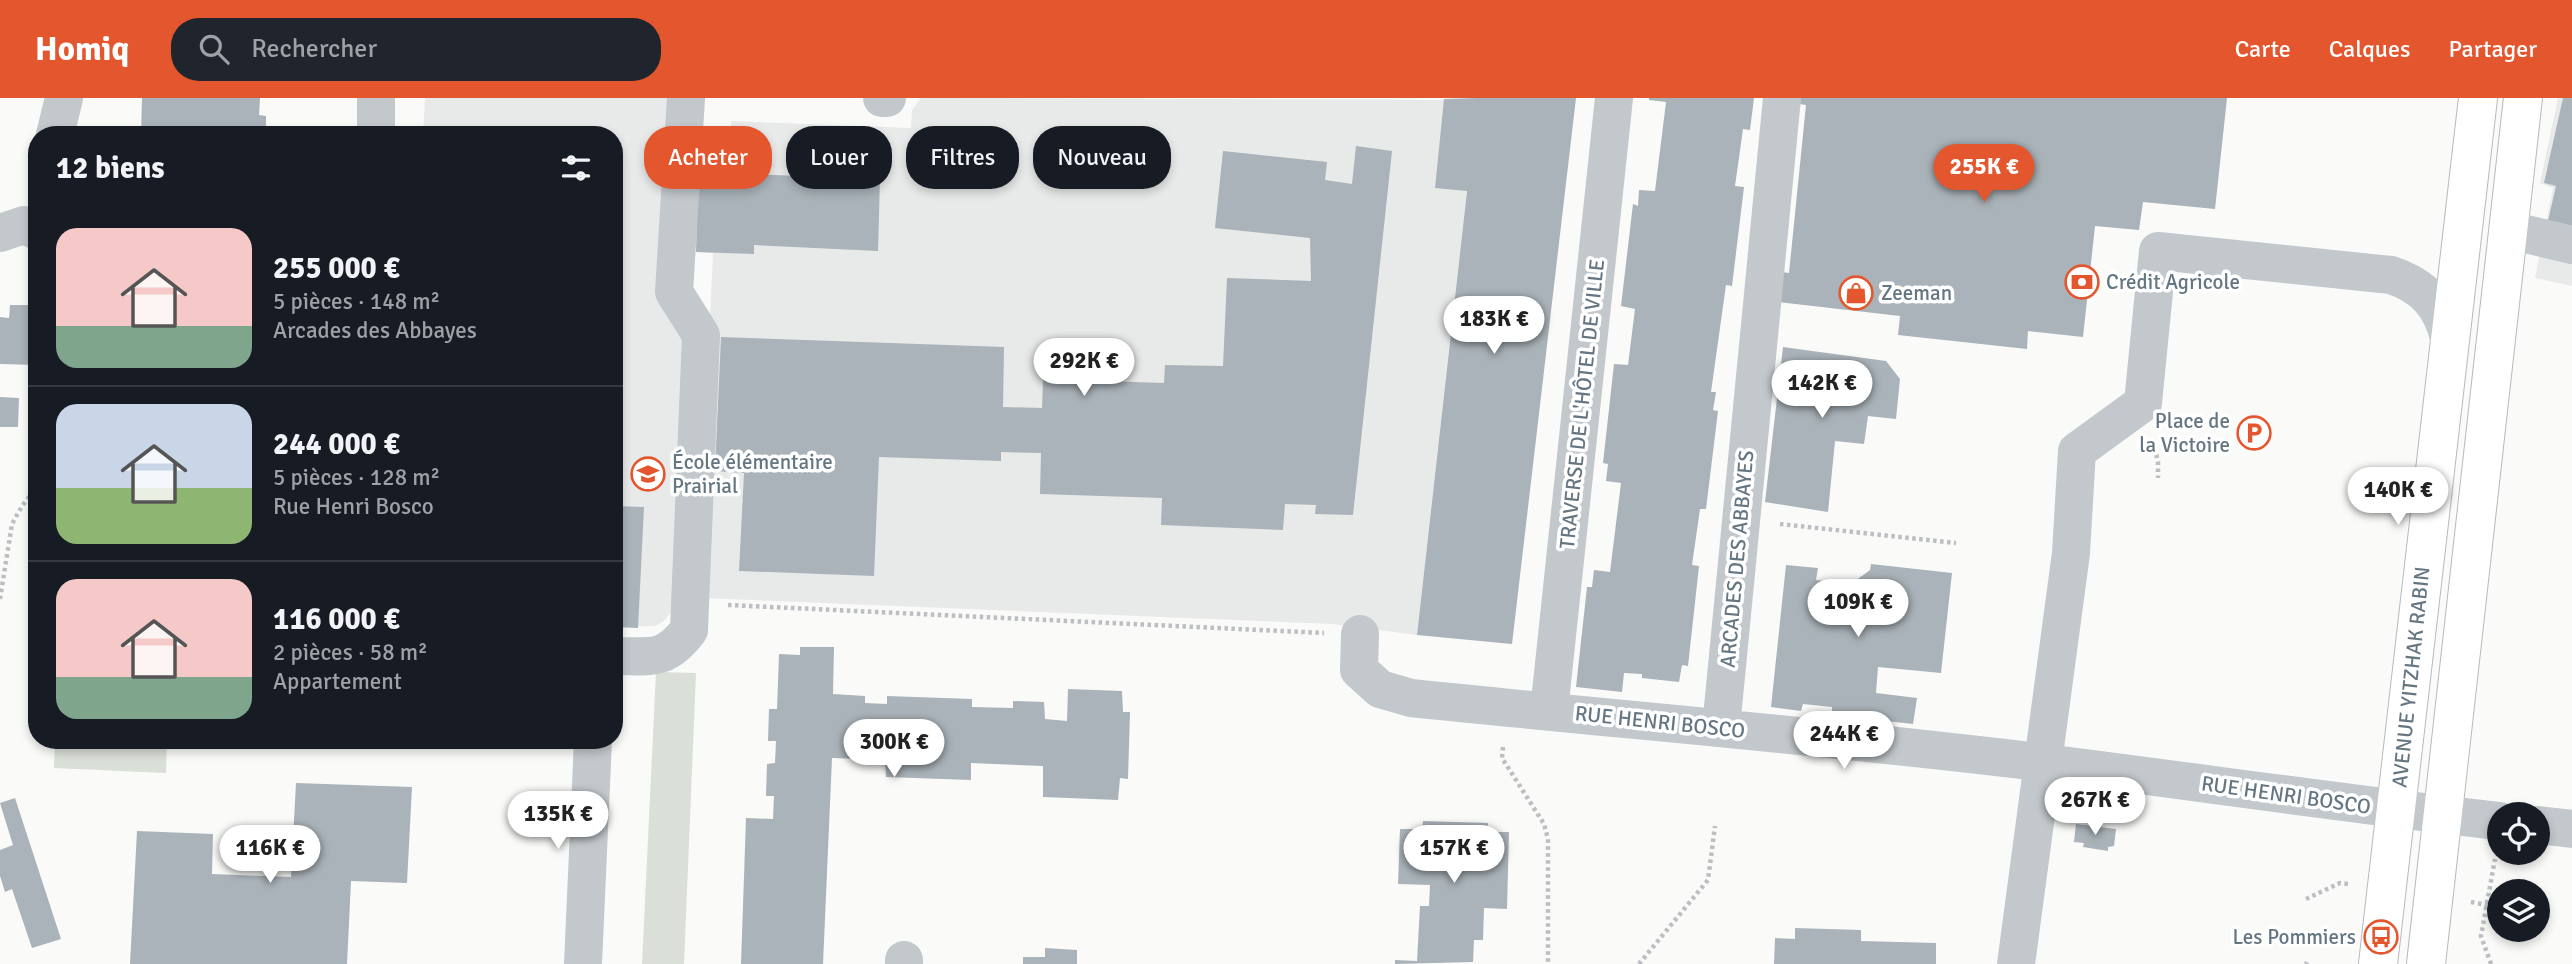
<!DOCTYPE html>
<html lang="fr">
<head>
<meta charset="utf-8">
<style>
	:root { --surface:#171b24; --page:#20242c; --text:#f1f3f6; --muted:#9ea1a6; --line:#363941; --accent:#e4572e }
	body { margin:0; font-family:Signika,sans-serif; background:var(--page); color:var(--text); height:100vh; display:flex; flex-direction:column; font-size:26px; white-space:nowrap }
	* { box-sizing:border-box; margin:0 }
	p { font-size:23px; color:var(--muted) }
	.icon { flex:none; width:38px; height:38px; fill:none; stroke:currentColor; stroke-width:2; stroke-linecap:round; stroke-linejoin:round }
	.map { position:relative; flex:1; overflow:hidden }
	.drawer { position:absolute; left:28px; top:28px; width:595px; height:623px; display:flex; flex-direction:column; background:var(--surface); border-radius:28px; box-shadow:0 4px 10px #0003 }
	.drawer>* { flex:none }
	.top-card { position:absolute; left:644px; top:28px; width:665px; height:63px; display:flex; gap:14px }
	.buttons { position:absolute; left:2487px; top:704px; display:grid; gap:14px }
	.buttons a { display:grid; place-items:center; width:63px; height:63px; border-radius:50%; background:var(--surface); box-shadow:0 4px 10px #0003; font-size:35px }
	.price { position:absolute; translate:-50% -60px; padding:0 16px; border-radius:24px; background:#fff; color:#222; font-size:23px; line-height:46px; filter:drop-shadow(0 2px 4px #0008) }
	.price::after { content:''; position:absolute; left:50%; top:42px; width:21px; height:16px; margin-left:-10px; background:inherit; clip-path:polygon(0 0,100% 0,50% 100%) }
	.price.on { background:var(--accent); color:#fff }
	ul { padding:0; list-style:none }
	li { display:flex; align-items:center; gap:21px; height:175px; padding:0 28px }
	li+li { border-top:2px solid var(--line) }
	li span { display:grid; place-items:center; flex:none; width:196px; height:140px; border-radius:21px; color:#555 }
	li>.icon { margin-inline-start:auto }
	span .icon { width:84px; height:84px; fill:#fffc; stroke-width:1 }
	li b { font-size:30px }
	h2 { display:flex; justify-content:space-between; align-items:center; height:84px; padding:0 28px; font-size:30px }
	.pill { padding:0 24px; border-radius:28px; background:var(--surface); box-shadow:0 4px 10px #0003; font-size:24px; line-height:63px }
	.pill.on { background:var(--accent); color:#fff }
	header { display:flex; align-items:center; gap:42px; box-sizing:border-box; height:98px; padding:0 35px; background:var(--accent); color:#fff }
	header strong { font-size:33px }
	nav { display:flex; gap:38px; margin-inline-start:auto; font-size:24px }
	.search { width:490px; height:63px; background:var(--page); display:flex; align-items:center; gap:18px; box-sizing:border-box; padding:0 24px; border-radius:28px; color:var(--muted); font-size:26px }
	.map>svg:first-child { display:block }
</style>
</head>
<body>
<header>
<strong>Homiq</strong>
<div class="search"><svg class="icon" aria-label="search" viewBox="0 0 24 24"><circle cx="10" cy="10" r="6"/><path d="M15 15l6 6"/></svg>Rechercher</div>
<nav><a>Carte</a><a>Calques</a><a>Partager</a></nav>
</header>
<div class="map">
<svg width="2572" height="866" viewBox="0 0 2572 866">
	<rect width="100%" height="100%" fill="#fafaf8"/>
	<path fill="#e8e9e9" d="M425,0H672L690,242L674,510L664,523L655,528L614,529V37H423Z
		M921,0L1477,2L1417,537L1332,526L703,500V379L713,155L696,154L699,39L731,40V23L911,30L912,12Z
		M2558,0H2572V188L2535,180L2553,90L2540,85Z"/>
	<path fill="#dadfd7" d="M656,574L696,575L684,866H642Z
		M55,642H167L166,675L54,670Z"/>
	<path fill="#aab3b9" d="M142,0H260L259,17L266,18V37H141Z
		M1477,0H1576L1512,546L1417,537L1467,93L1435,90L1444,1Z
		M1649,0H1754L1750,32L1743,31L1735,88L1744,89L1732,188L1726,187L1711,294H1716L1713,312L1718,313L1706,411H1700L1692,467L1699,468L1688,568L1682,567L1679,584L1642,580V576L1624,575L1622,594L1576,589L1587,489H1592L1594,472L1610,474L1621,385L1606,383L1608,366L1603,365L1614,266L1628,267L1635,211L1621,208L1633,106L1638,108L1639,92L1655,93L1666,4L1649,2Z
		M1793,0H2227L2215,111L2143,104L2139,132L2095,128L2083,239L2028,233L2027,251L1898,237L1900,218L1770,203L1774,173L1789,175L1806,7L1792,5Z
		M2563,0H2572V128L2548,123L2556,88L2544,85Z
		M699,39L749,41L746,76L880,81L878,153L754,147V156L696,154Z
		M1356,48L1392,53L1353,417L1315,416L1316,407L1285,406L1283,432L1161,427L1162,400L1040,396L1041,355L1001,354V363L879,359L874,478L739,473L744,375L715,373L721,239L1004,249L1003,309L1042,310L1043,281L1164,285L1165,267L1223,268L1227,180L1311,183L1310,140L1215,130L1223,53L1327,64L1325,82L1352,86Z
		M10,207H37L36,267L0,266V219L9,220Z
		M1783,249L1886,263L1900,281L1896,321L1868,318L1864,346L1835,343L1828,414L1765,404Z
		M0,299L19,300L18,329H0Z
		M614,408L644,409L638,530L614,529Z
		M1871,466L1952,475L1941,575L1878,569L1876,595L1917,600L1913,626L1832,617V609L1803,606L1801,613L1771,609L1786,467L1818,470L1816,482L1851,486L1870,472Z
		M800,549H834L833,596L865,598V605L887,606V598L972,601V609L1013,610V603L1044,604L1045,621L1067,623L1068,591L1122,593L1123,614H1130L1128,681L1120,680L1118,702L1043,699V668L971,665V682L886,679L885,662L832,660L823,866H741L746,720L773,721L774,698H766L767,666L775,665L776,643H768L769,611H777L779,556L800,557Z
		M296,685L412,689L407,785L351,783L347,866H130L137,733L213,736L212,776L291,779Z
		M15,700L61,841L32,850L12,791L5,794L0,778V752L13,747L0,705Z
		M1423,723L1488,725V734H1509L1507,811L1484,810L1483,842H1474L1473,864L1395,866V862L1417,863L1420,808H1429L1430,787L1398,786L1400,731H1422Z
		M2076,726L2116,731L2114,748L2108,749V753L2083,749L2084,745L2074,744Z
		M1795,830L1861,832V843L1936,845V866H1774L1775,840L1795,841Z
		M1045,850L1077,852V866H1023V859H1045Z"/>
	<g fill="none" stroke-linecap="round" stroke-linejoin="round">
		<defs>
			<path id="major" d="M2378,866L2478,0
				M2426,866L2523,0"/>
		</defs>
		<use href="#major" stroke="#b5babe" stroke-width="40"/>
		<path stroke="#bbbfc2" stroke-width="4.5" stroke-dasharray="3.5 3.5" stroke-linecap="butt" d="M2153,343L2158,364V380
			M1780,426L1956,445
			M0,501L12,426L22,408L37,389
			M728,507L1324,535
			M1503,649L1502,660L1544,726L1548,741V866
			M2306,801L2340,785L2348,786
			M2471,804L2487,807
			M1639,866L1708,782L1715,728
			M2306,866L2307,864
			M2491,866L2481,838L2495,761"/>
		<path stroke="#c3c8cc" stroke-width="38" d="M882,0H887
			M55,37L64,0
			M376,37V0
			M2509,132L2572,147
			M0,135L24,127L37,133
			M1360,536L1359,572L1380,591L1411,600C1623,622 1835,639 2046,665C2197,684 2348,706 2499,723
			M614,558C651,558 665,564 689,532L701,237L674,194L686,0
			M1549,613L1614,0
			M1721,630L1782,0
			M2538,727L2572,731
			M583,866L593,642
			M904,866V862
			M2016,866L2071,455L2077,353L2143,305L2158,153L2391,177C2424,188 2441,207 2449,240"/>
		<use href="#major" stroke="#fff" stroke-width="38"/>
	</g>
	<defs>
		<symbol id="bank-ring" viewBox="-11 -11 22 22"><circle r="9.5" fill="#fff" stroke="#e4572e" stroke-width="1.5"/><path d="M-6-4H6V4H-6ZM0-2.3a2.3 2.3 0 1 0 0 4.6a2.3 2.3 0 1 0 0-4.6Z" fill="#e4572e"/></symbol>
		<symbol id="shop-ring" viewBox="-11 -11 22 22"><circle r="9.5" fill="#fff" stroke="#e4572e" stroke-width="1.5"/><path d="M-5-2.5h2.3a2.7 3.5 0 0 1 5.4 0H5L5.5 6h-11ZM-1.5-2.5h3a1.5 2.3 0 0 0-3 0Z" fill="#e4572e"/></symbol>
		<symbol id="parking-ring" viewBox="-11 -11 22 22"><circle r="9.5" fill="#fff" stroke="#e4572e" stroke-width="1.5"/><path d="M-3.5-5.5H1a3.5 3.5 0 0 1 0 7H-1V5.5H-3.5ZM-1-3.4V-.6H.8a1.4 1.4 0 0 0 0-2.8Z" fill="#e4572e"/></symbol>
		<symbol id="school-ring" viewBox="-11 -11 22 22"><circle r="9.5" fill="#fff" stroke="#e4572e" stroke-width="1.5"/><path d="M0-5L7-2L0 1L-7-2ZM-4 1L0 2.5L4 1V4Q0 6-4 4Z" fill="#e4572e"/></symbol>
		<symbol id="bus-ring" viewBox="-11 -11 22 22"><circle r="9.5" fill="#fff" stroke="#e4572e" stroke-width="1.5"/><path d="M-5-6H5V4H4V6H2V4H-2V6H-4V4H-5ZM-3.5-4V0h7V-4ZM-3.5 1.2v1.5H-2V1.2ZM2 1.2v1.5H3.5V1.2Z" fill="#e4572e"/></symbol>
	</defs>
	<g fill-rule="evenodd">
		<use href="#bank-ring" x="2063" y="165" width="38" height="38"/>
		<use href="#shop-ring" x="1837" y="176" width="38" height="38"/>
		<use href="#parking-ring" x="2235" y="316" width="38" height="38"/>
		<use href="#school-ring" x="629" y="357" width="38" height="38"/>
		<use href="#bus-ring" x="2362" y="820" width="38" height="38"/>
	</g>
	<g text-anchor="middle" stroke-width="7" stroke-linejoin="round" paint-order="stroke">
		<g font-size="21" fill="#657683" stroke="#fff" text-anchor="start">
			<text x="2106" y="191">Crédit Agricole</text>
			<text x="1881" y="202">Zeeman</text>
			<text x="2230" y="330" text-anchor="end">Place de<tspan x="2230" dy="24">la Victoire</tspan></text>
			<text x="672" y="371">École élémentaire<tspan x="672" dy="24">Prairial</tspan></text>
			<text x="2356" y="846" text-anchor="end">Les Pommiers</text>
		</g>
		<g font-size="21" fill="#657683" stroke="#fff">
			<text transform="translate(1582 306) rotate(-84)" y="7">TRAVERSE DE L'HÔTEL DE VILLE</text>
			<text transform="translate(1737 461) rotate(-85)" y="7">ARCADES DES ABBAYES</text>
			<text transform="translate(2411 579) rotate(-84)" y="7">AVENUE YITZHAK RABIN</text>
			<text transform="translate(1660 624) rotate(6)" y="7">RUE HENRI BOSCO</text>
			<text transform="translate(2286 697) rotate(8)" y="7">RUE HENRI BOSCO</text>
		</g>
	</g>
</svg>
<div class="buttons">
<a><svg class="icon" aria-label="locate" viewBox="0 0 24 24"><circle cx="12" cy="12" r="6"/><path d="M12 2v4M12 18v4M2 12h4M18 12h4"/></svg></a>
<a><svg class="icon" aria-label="layers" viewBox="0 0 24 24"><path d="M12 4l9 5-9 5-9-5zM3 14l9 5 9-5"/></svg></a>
</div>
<b class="price on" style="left:1984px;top:106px">255K €</b>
<b class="price" style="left:1494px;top:258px">183K €</b>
<b class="price" style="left:1084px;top:300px">292K €</b>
<b class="price" style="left:1822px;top:322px">142K €</b>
<b class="price" style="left:2398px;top:429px">140K €</b>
<b class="price" style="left:1858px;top:541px">109K €</b>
<b class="price" style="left:1844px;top:673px">244K €</b>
<b class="price" style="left:894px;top:681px">300K €</b>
<b class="price" style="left:2095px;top:739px">267K €</b>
<b class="price" style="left:558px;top:753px">135K €</b>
<b class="price" style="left:270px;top:787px">116K €</b>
<b class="price" style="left:1454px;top:787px">157K €</b>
<div class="top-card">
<a class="pill on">Acheter</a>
<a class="pill">Louer</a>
<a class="pill">Filtres</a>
<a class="pill">Nouveau</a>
</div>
<section class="drawer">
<h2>12 biens<svg class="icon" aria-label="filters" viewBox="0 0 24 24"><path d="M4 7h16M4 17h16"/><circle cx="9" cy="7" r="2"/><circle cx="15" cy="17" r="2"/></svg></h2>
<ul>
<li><span style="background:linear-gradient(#f6c9c9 70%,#7fa58c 0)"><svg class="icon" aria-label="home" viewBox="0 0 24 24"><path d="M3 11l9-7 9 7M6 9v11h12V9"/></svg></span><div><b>255 000 €</b><p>5 pièces · 148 m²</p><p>Arcades des Abbayes</p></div></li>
<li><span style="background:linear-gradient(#c9d6e8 60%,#8fb573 0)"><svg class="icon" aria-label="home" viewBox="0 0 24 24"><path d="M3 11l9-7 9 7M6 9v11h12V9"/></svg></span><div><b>244 000 €</b><p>5 pièces · 128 m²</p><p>Rue Henri Bosco</p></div></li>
<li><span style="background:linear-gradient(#f6c9c9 70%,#7fa58c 0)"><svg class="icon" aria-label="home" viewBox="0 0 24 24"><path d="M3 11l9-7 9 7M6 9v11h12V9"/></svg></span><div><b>116 000 €</b><p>2 pièces · 58 m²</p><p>Appartement</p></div></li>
</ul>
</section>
</div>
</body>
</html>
